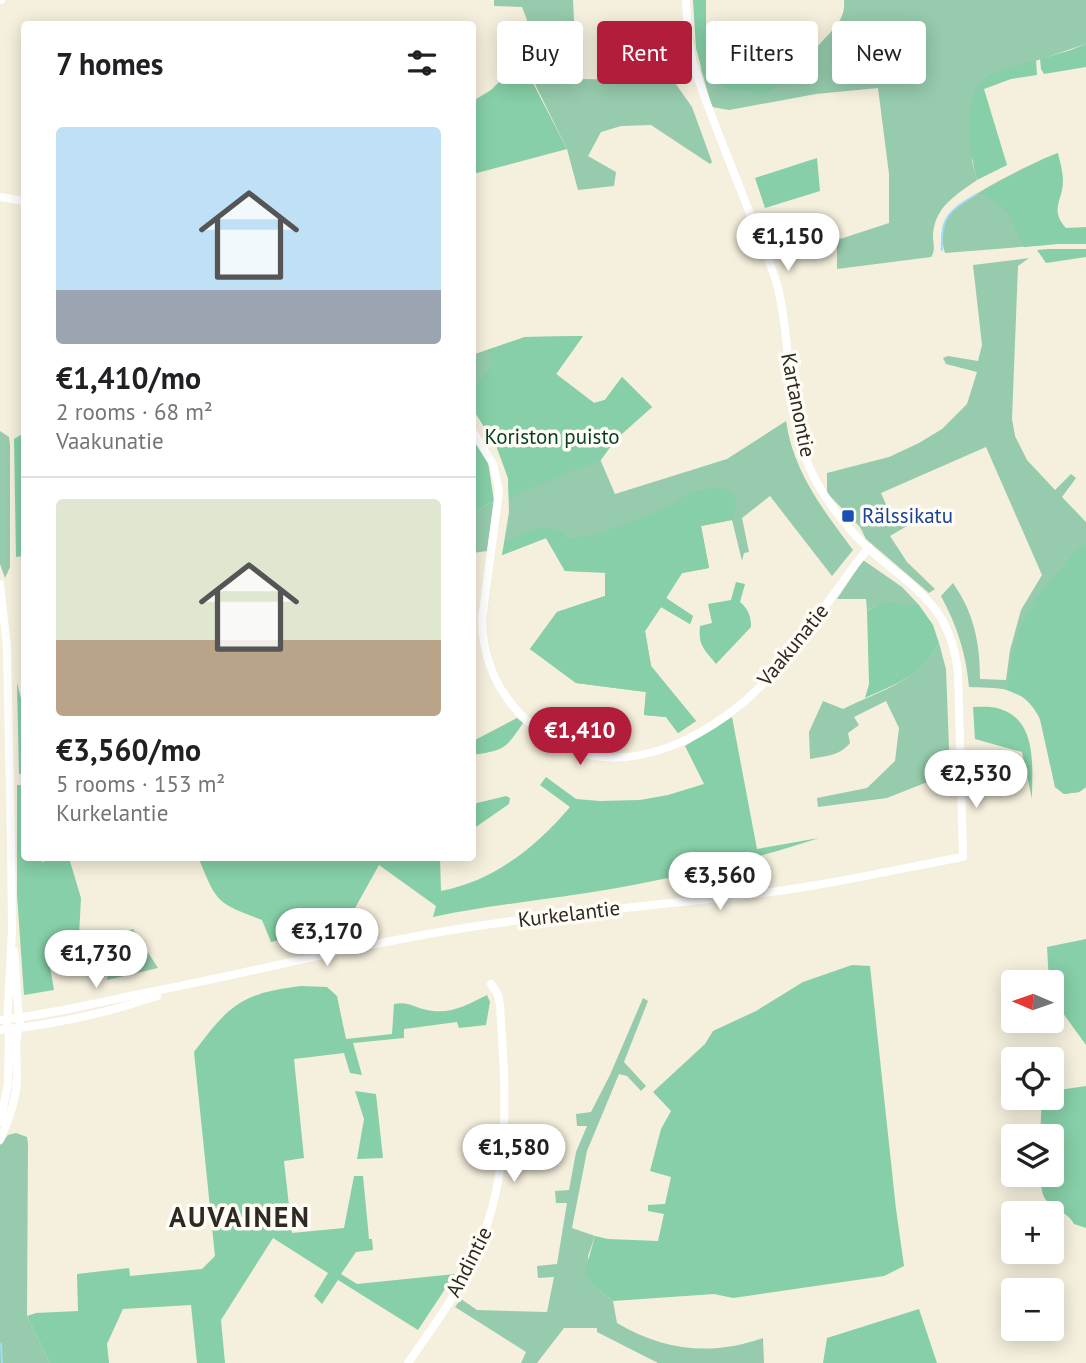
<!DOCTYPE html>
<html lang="en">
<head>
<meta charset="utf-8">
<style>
	:root { --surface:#fff; --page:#f2f2f2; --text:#202124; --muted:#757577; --line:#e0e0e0; --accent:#b11d3a }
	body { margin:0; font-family:"PT Sans",sans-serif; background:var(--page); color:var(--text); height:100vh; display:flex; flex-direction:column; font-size:26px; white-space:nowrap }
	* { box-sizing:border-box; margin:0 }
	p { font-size:23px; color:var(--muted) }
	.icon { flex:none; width:38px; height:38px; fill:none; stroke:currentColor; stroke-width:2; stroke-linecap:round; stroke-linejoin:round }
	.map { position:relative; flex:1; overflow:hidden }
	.details { position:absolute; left:21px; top:21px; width:455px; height:840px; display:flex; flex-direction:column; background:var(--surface); border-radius:7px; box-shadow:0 4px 18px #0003 }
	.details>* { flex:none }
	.guide { position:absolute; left:497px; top:21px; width:483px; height:63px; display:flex; gap:14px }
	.needle { width:46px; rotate:272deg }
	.fabs { position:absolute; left:1001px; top:970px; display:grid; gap:14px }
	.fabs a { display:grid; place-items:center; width:63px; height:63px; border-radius:7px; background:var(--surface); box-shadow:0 4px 18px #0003; font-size:35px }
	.price { position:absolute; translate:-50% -60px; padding:0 16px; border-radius:24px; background:#fff; color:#222; font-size:23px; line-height:46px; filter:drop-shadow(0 2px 4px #0008) }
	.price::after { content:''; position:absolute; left:50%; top:42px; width:21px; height:16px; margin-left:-10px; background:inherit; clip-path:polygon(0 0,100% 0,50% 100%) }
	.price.active { background:var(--accent); color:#fff }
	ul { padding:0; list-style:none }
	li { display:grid; align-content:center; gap:14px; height:371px; padding:0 35px }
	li+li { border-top:2px solid var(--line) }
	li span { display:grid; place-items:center; height:217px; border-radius:7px; color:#555 }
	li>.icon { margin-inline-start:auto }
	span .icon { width:126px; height:126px; fill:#fffc; stroke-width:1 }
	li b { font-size:30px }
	h2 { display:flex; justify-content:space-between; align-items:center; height:84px; padding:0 35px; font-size:30px }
	.pill { padding:0 24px; border-radius:7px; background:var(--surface); box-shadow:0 4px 18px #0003; font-size:24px; line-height:63px }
	.pill.active { background:var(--accent); color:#fff }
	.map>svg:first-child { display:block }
</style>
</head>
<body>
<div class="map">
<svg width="1086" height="1363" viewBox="0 0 1086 1363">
	<rect width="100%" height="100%" fill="#f5efdd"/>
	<path fill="#96cbad" d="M494,0H573L575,39L521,60L520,54C538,43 528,23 522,7L494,6Z
		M844,0H1086V44L985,78L972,161L977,180C956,195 934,207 933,236C933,244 936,250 931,257L837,269V240L889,223V174L878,88L816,94L729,110L712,107L701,69L713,68L716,75L809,59C820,37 847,26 844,0Z
		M631,41H637L636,79L673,80L692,107L712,162L710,164L651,125L621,126L601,132L588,156L616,172L614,186L578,190L567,149L532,78L630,80Z
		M1058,153L1042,192L1045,245L945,253C942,243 940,229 945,221C956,199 1034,162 1058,153Z
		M1029,258L1018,266L1012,419L1015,436L1027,460L1055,490L1071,474L1076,478L1062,497L1086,522V787L1079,792L1064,794L1055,787C1049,753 1048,701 1007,690C996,687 981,688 969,687C966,653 957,626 941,596L953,583C974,613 980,643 980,679L1006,680L1010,650L1021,610L1042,575L986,447L881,493L895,525L917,516L919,519L890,536L907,562L935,589L929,593L866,539L860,527L827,493V473L889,457L919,443L942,429L967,404L977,372L946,364L943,358L948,356L978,361L982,345L973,265Z
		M583,336L556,374L594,403L605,400L622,377L652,407L616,439L600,459L615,494L727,459L786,421C793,471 823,510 853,550L832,576L770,496L742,518L749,552L744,553L742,561L732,520L701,526L709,568L682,573L666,598L693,616L690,624L661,607L645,631L651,666L696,721L678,733L666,717L644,715L646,692L576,683L530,649L557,612L605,596V573L565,571L546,538L502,555L509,512L508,478L495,443L473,409L472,355L525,337Z
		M0,431L9,437L10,446V567L5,578L0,564Z
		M494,501L487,551L473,553V512Z
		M863,560L902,587L919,605C895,608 890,597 867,611L866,599H837Z
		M939,643L946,669L950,773L887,798L818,807L817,798L867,788L895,761L899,728L886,701L854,717L859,725L848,733L850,743C840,756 825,756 810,759L809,732L823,701L843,709C879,691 920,681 939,643Z
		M133,929L158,968L107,980L114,937Z
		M643,998L648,1001L624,1062L646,1086L641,1091L627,1076L619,1074L587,1151L572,1228L595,1236L588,1256L593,1286L613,1301L617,1323C664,1351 712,1356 763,1338L764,1363H658L597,1332V1328H564L537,1363H521L526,1352L455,1307L461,1299L477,1310L547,1312L554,1277L538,1278L537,1266L557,1264L567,1203H556L555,1191L569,1190L576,1152L587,1126H577L576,1114L591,1112L610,1075Z
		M16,1133L27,1137L28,1144L27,1316L50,1363H0V1145L8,1135Z"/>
	<path fill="#86cfa8" d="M693,0H706V40L715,75L772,65L761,71V82L779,80L780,84L762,97C745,86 741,94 729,89C719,85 713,78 703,75L696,48Z
		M1086,44V67L1044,74L1041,69L1040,59L1071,50Z
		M521,60L567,149L473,174V101L491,90Z
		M1036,60L1037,75L1011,79L984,89L1007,165L977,180C970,154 961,100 984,79C993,71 1023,64 1036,60Z
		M1058,153C1060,162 1063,172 1063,181C1063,200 1049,210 1066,228L1086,227V244H1058L1024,247C1008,215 1014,211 980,193L1043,159Z
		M817,158L820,191L765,208L755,178Z
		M1048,249H1086V257L1046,263L1037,250Z
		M583,336L556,374L594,403L605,400L622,377L652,407L616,439L601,460L559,476L509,499L508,478L500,453L473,409V391L493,364L488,350L525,337Z
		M24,433V556L16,557L14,439Z
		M472,437L488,462L494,501L473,512Z
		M712,488L725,489L734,493L736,504L732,520L701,526L709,568L682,573L666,598L693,616L690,624L661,607L645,631L651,666L696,721L678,733L666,717L644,715L646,692L576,683L530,649L557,612L605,596V572L565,571L546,538L502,555L505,541L542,527L558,530L568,538L597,535L670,506L688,493Z
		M1086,544V787L1079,792L1064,794L1055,787L1039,715L1026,698L1007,690C1014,634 1021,614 1059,571C1067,561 1075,551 1086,544Z
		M736,582L745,584L740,602C748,609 751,615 751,627L716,664C704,649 698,646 700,626L712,623L708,604L731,600Z
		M889,602L903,605H919L933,625L939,643C922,676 897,683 865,698L869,684L867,611L878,605Z
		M17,683L24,710V774H19Z
		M973,707C981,707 992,706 1000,709C1038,720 1032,769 1032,799L1022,752L975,739Z
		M732,717L757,849L819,838C753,860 686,875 617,888C556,899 494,904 433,917L436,906L379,865L345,926L271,942L262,920C218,903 217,904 199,859L440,858L441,891C494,881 536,847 570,807L540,785L546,777L576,799L600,801L640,800L668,795L704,784L685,746Z
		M517,718L523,723C505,750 504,750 473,755V741Z
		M17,785H24V858H40L42,862L58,858H69L81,898L78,954L49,960L54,990L24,995L17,895Z
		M506,796L510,798L509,804L473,829V804Z
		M1086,939V1045L1052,998V982H1049L1047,947Z
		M852,965L870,966L896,1209L904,1266L884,1276L733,1298L714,1294L613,1301L593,1286L585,1272L595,1236L608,1239L658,1241L664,1214L648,1211V1205L665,1204L671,1177L650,1171L661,1129L671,1111L653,1092L705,1044L713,1031L756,1011L803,982Z
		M301,986L327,987L337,996L346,1039L392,1034L394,1004C408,1001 413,1007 427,1010C450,1015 467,1005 487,995L490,1002L486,1025L459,1028L457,1022L404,1029V1038L353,1043L362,1075L350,1073L344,1053L294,1059L304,1158L284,1161L292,1233L344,1228L354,1176H363L369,1239H372L373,1250L356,1252L341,1274L357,1284L455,1274L418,1330L338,1280L322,1304L314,1296L328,1273L273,1238L221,1320L225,1363H197L191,1305L123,1309L107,1344L109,1363H50L27,1316L36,1313L78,1311L77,1274L129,1268L130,1276L202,1269L215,1256L194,1052C229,1005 242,993 301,986Z
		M1086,1086V1228L1074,1224C1068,1211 1051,1210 1044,1197C1041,1191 1041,1181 1040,1174H1052V1136H1040L1042,1097H1052V1091Z
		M355,1091L376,1094L383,1158L357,1159L364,1119Z
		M919,1309L937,1363H823L827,1338Z"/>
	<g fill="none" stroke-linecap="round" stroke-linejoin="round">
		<path stroke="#9ddbf8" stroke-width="2" d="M942,250C940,216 950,210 977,194
			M1,1344L2,1363"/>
		<path stroke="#fff" stroke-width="8" d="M0,0H1
			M0,197L24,201
			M472,430L493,464L499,491L482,620C483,669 506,708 546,736C624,790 722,732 775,671C798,645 817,617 837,590C847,576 857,561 869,548
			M0,584L7,646L11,846L12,931L7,1024L9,1029L8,1084L0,1122
			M0,1020C46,1015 93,1004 140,994C240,975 339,949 440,932C539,915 639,907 739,896C815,888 888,871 963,857L958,673C951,604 913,589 868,548C847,528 830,506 816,481C785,425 793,350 778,288C771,263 760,238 750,214C731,164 710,115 693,64L688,39L686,0
			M0,1030C52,1025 107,1013 157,996
			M0,1140C8,1122 16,1100 17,1080C17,1061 14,1040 20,1023C17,1017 16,964 14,951
			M408,1363C429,1332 452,1302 469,1268C513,1182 506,1098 500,1005L498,995L491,984"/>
	</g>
	<rect fill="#1a4fb4" stroke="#fffcf5" stroke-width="2.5" x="841" y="509" width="14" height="14" rx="3.5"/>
	<g text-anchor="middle" stroke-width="7" stroke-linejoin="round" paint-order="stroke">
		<g font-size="21" fill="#2c2a23" stroke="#fffcf5">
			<text transform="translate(798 405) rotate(79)" y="7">Kartanontie</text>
			<text transform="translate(793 645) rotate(-51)" y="7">Vaakunatie</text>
			<text transform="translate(569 914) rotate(-7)" y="7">Kurkelantie</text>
			<text transform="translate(469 1262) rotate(-63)" y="7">Ahdintie</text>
		</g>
		<g font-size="21" fill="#003e25" stroke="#fffcf5">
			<text x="552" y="444">Koriston puisto</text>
		</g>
		<g font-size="21" fill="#164399" stroke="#fffcf5" text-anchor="start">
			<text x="862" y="523">Rälssikatu</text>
		</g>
		<g font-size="28" font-weight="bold" letter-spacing="2" fill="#2c2a23" stroke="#fffcf5">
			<text x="240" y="1227">AUVAINEN</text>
		</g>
	</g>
</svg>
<div class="fabs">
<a><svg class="needle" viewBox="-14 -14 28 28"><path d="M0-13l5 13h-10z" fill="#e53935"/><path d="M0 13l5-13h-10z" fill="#757577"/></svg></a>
<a><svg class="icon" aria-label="locate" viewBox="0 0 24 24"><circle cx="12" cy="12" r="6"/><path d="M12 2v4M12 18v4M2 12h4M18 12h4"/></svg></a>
<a><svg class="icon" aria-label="layers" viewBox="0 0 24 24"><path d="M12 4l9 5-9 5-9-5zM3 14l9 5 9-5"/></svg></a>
<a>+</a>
<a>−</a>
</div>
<b class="price" style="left:788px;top:273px">€1,150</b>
<b class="price active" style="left:580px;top:767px">€1,410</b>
<b class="price" style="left:976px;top:810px">€2,530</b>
<b class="price" style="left:720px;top:912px">€3,560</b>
<b class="price" style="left:327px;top:968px">€3,170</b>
<b class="price" style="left:96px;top:990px">€1,730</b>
<b class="price" style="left:514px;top:1184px">€1,580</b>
<div class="guide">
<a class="pill">Buy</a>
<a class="pill active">Rent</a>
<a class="pill">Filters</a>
<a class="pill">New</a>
</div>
<section class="details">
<h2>7 homes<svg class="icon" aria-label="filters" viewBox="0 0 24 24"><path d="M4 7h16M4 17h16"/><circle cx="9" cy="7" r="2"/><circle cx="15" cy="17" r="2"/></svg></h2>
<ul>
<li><span style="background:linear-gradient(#bfe0f5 75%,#9aa5b1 0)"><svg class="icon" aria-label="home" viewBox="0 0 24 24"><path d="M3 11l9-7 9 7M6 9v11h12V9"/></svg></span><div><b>€1,410/mo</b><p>2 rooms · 68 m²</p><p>Vaakunatie</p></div></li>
<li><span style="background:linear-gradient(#dfe7d0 65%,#b9a48a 0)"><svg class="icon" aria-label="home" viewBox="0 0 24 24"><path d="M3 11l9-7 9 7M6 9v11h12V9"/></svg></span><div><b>€3,560/mo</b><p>5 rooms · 153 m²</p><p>Kurkelantie</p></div></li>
</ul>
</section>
</div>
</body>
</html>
